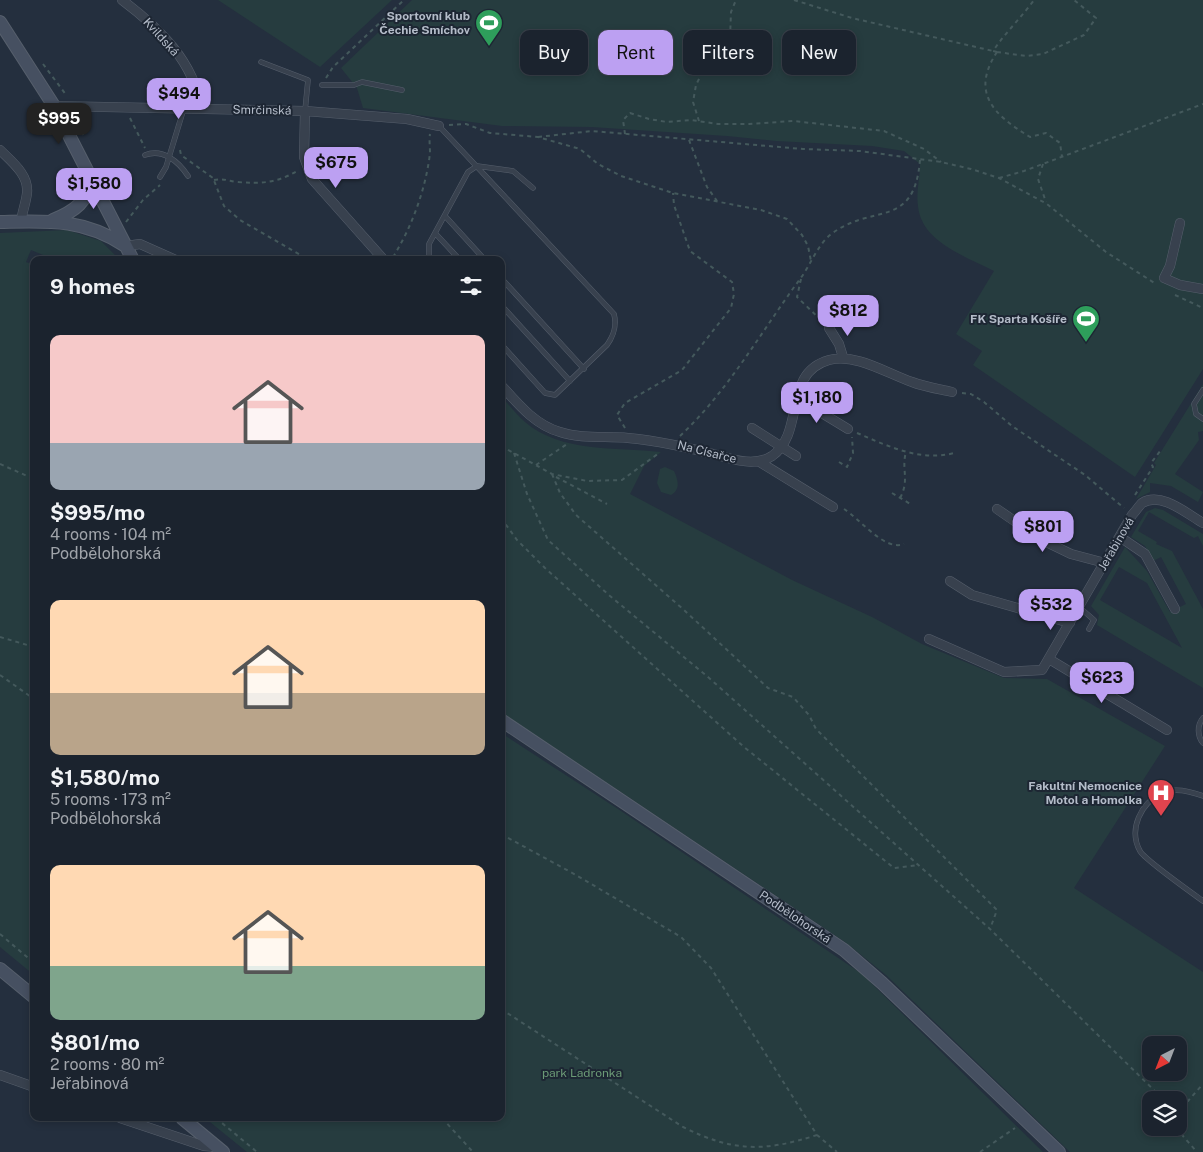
<!DOCTYPE html>
<html lang="en">
<head>
<meta charset="utf-8">
<style>
	:root { --surface:#1b232e; --page:#242b36; --text:#f1f3f6; --muted:#a0a4aa; --line:#39404a; --accent:#bca0f2 }
	body { margin:0; font-family:"Public Sans",sans-serif; background:var(--page); color:var(--text); height:100vh; display:flex; flex-direction:column; font-size:19px; white-space:nowrap }
	* { box-sizing:border-box; margin:0 }
	p { font-size:16px; color:var(--muted) }
	.icon { flex:none; width:28px; height:28px; fill:none; stroke:currentColor; stroke-width:2; stroke-linecap:round; stroke-linejoin:round }
	.map { position:relative; flex:1; overflow:hidden }
	.drawer { position:absolute; left:30px; top:256px; width:475px; height:865px; display:flex; flex-direction:column; background:var(--surface); border-radius:10px; box-shadow:0 2px 8px #0003,0 0 0 1px var(--line) }
	.drawer>* { flex:none }
	.banner { position:absolute; left:520px; top:30px; width:475px; height:45px; display:flex; gap:10px }
	.needle { width:32px; rotate:222deg }
	.controls { position:absolute; left:1142px; top:1036px; display:grid; gap:10px }
	.controls a { display:grid; place-items:center; width:45px; height:45px; border-radius:10px; background:var(--surface); box-shadow:0 2px 8px #0003,0 0 0 1px var(--line); font-size:25px }
	.price { position:absolute; translate:-50% -42px; padding:0 11px; border-radius:10px; background:var(--accent); color:#111; font-size:16px; line-height:32px; filter:drop-shadow(0 1px 2px #0008) }
	.price::after { content:''; position:absolute; left:50%; top:30px; width:15px; height:11px; margin-left:-8px; background:inherit; clip-path:polygon(0 0,100% 0,50% 100%) }
	.price.on { background:#222; color:#fff }
	ul { padding:0; list-style:none }
	li { display:grid; align-content:center; gap:10px; height:265px; padding:0 20px }
	li span { display:grid; place-items:center; height:155px; border-radius:10px; color:#555 }
	li>.icon { margin-inline-start:auto }
	span .icon { width:90px; height:90px; fill:#fffc; stroke-width:1 }
	li b { font-size:21px }
	h2 { display:flex; justify-content:space-between; align-items:center; height:60px; padding:0 20px; font-size:21px }
	.pill { padding:0 18px; border-radius:10px; background:var(--surface); box-shadow:0 2px 8px #0003,0 0 0 1px var(--line); font-size:18px; line-height:45px }
	.pill.on { background:var(--accent); color:#111 }
	.map>svg:first-child { display:block }
</style>
</head>
<body>
<div class="map">
<svg width="1203" height="1152" viewBox="0 0 1203 1152">
	<rect width="100%" height="100%" fill="#242f3e"/>
	<path fill="#263c3f" fill-rule="evenodd" d="M218,0H392L320,67Z
		M412,0H1203V369L1135,477L973,365L982,351L956,334L994,271C967,257 921,242 918,206C916,194 920,177 920,164L904,151L872,146L776,141L727,136L592,127L502,126L363,108L357,88L341,68Z
		M67,230L101,241L120,260H41L43,255L31,250L26,262L34,265V975L0,947V233Z
		M1203,384V431L1198,432L1199,440L1175,474L1203,492L1198,502L1171,486L1150,483V492L1136,499L1156,465L1154,463Z
		M501,396C509,405 516,414 525,422C561,453 616,447 661,452L644,466L630,494L792,580L872,617L922,644L1004,678L1047,679L1165,746L1074,888L1203,972V1152H1070L886,975L845,942L501,712V454L506,455L501,452ZM1151,1045H1179V1072H1151ZM1151,1100H1179V1128H1151Z
		M665,467L674,471C678,480 681,489 671,495L661,492L657,483L660,469Z
		M1155,508L1163,510L1203,534V546L1198,536L1194,538L1149,512L1138,531L1157,542L1156,544L1172,551L1203,609V688L1097,625L1099,615L1091,606L1125,547L1147,571L1170,612L1186,604L1161,557L1153,561L1145,546L1131,537L1146,512ZM1119,567L1147,583L1182,648L1100,600Z
		M501,733L618,809L862,974L1043,1152H247L205,1118H501Z"/>
	<g fill="none" stroke-linecap="round" stroke-linejoin="round">
		<defs>
			<path id="lane" d="M261,62L308,80L305,111
				M322,85H354L362,82L402,90
				M439,126L614,314C617,326 614,335 607,345L555,395L545,393L501,344
				M145,155C163,148 179,162 188,176
				M160,177L166,167L184,108
				M445,216L485,260
				M435,233L460,260
				M429,260V244L468,172L477,166L513,171L533,188
				M501,278L584,369
				M501,305L570,381
				M1203,390L1194,404L1196,414L1203,419
				M1079,607L1094,620L1089,629
				M1203,718C1197,725 1197,736 1203,743
				M1203,796C1190,791 1175,787 1162,793C1141,803 1128,829 1140,851C1144,859 1192,893 1203,901"/>
			<path id="street" d="M122,0C158,27 195,62 201,109
				M54,106L305,111L407,119L439,126
				M305,111L304,157L312,179L384,260
				M0,150C12,162 29,175 27,193C26,203 22,212 21,222
				M1180,223L1170,266L1164,278L1180,285L1203,289
				M126,246L140,244L176,260
				M829,328L839,344L843,357
				M501,385C518,404 535,425 560,432C581,439 605,436 628,438C663,441 695,449 728,458C742,462 760,464 772,456C806,432 782,373 829,360C856,353 886,373 912,382C925,387 939,389 952,392
				M797,398L848,429
				M752,428L796,456
				M758,461L833,507
				M997,509L1042,540L1071,554L1105,563
				M1120,537L1145,554L1175,609
				M950,581L972,595L1070,623
				M929,639L1004,672L1042,670L1132,515C1135,512 1139,506 1142,503C1161,491 1187,514 1203,523
				M1049,659L1167,730
				M0,1075L34,1087
				M120,1118L204,1146L217,1147"/>
			<path id="secondary" d="M0,22L54,106L133,260
				M53,220C73,212 91,201 89,177
				M0,222C47,221 82,218 124,245
				M501,720L844,950L882,983L1059,1152
				M0,969L34,997
				M182,1118L223,1152"/>
		</defs>
		<use href="#lane" stroke="#565f6c" stroke-width="5.5"/>
		<use href="#street" stroke="#565f6c" stroke-width="10"/>
		<use href="#secondary" stroke="#565f6c" stroke-width="14"/>
		<path stroke="#44595c" stroke-width="2" stroke-dasharray="4 4" stroke-linecap="butt" d="M794,0L852,18L993,51
			M997,52C970,93 994,115 1030,137L1046,133L1060,143L1062,157
			M997,52L1026,56L1043,54L1084,35L1096,18L1074,0
			M997,52L993,51C1005,33 1021,18 1034,0
			M43,64L67,96
			M326,78L333,67L404,0
			M79,118L83,135
			M130,118L145,148
			M699,121L693,102L696,85L702,73L730,38L731,12L736,0
			M449,125L466,124L490,133L538,137L580,149L598,164L621,176L673,193L761,210L787,219L802,235L808,246L811,261
			M625,134L623,120L630,113L649,119L667,122L691,120L718,124H749L793,121L884,131L924,149L941,162
			M538,137L592,131L803,149L860,151L941,162L971,169L999,178L1047,204L1106,252L1156,284
			M689,140L707,187L717,201
			M180,150L181,155L213,178L224,206L240,220L309,260
			M1043,164L1038,179L1046,202
			M999,178L1024,171L1203,104
			M214,180C223,178 229,181 237,182C261,184 277,183 297,171
			M126,222L143,200L160,185
			M393,257C412,227 426,188 430,153C430,147 429,140 430,134
			M801,279L797,297L822,321
			M1175,295L1203,308
			M962,393L971,394L984,402L1012,426L1085,475L1124,508
			M625,428L617,415L625,403L682,370L731,308L734,294L732,282L690,251L674,205L673,193
			M857,433C888,446 920,462 954,453
			M680,436C728,391 761,332 800,279C810,266 817,246 830,235C872,202 914,231 920,160
			M501,446L552,474L587,481L622,480L659,453
			M514,453L527,494L548,540L610,596L708,677L990,929L1164,1100
			M839,462L847,467L853,453L852,437
			M0,464L34,479
			M536,465L567,444
			M552,474L560,493L576,515L684,610L768,688L793,697L809,715L816,729L997,910L990,929
			M556,477L607,504
			M892,493L912,505
			M1135,495L1153,467L1151,463L1161,450
			M900,498C910,480 901,469 906,452
			M844,509C859,518 885,552 904,544
			M501,518L517,540L545,568L744,747L894,868L918,865
			M0,637L34,647
			M0,675L34,699
			M501,834L576,875L681,937L711,968L817,1135L837,1152
			M0,934L34,963
			M501,1009L683,1127C733,1152 764,1152 817,1135
			M1179,1103L1188,1101L1203,1084
			M216,1118L257,1152
			M442,1118L473,1152
			M1176,1128L1197,1152
			M980,1152L1015,1128"/>
		<use href="#lane" stroke="#38414e" stroke-width="4.5"/>
		<use href="#street" stroke="#38414e" stroke-width="9"/>
		<use href="#secondary" stroke="#465061" stroke-width="12"/>
	</g>
	<defs>
		<symbol id="stadium-pin" viewBox="-11 -11 22 30"><path d="M0 17L-7.5 6A9.5 9.5 0 1 1 7.5 6Z" fill="#2e9e5b" stroke="#1d2633"/><path d="M0-5a6.5 5 0 1 0 0 10a6.5 5 0 1 0 0-10ZM-3.5-1.8h7v3.6h-7Z" fill="#fff"/></symbol>
		<symbol id="hospital-pin" viewBox="-11 -11 22 30"><path d="M0 17L-7.5 6A9.5 9.5 0 1 1 7.5 6Z" fill="#e0444e" stroke="#1d2633"/><path d="M-5-5h3v3.5h4V-5h3V5h-3V1.5h-4V5h-3Z" fill="#fff"/></symbol>
	</defs>
	<g fill-rule="evenodd">
		<use href="#stadium-pin" x="473" y="7" width="32" height="43"/>
		<use href="#stadium-pin" x="1070" y="303" width="32" height="43"/>
		<use href="#hospital-pin" x="1145" y="777" width="32" height="43"/>
	</g>
	<g text-anchor="middle" stroke-width="4" stroke-linejoin="round" paint-order="stroke">
		<g font-size="12" font-weight="bold" fill="#b4bcc9" stroke="#1d2633" text-anchor="end">
			<text x="470" y="20">Sportovní klub<tspan x="470" dy="14">Čechie Smíchov</tspan></text>
			<text x="1067" y="323">FK Sparta Košíře</text>
			<text x="1142" y="790">Fakultní Nemocnice<tspan x="1142" dy="14">Motol a Homolka</tspan></text>
		</g>
		<g font-size="12" fill="#b4bcc9" stroke="#1d2633">
			<text transform="translate(161 37) rotate(48)" y="4">Kvildská</text>
			<text transform="translate(262 110) rotate(1)" y="4">Smrčinská</text>
			<text transform="translate(707 452) rotate(14)" y="4">Na Císařce</text>
			<text transform="translate(1116 544) rotate(-60)" y="4">Jeřabinová</text>
			<text transform="translate(795 917) rotate(34)" y="4">Podbělohorská</text>
		</g>
		<g font-size="12" fill="#6b9a76" stroke="#1d2633">
			<text x="582" y="1077">park Ladronka</text>
		</g>
	</g>
</svg>
<div class="controls">
<a><svg class="needle" viewBox="-14 -14 28 28"><path d="M0-13l5 13h-10z" fill="#e53935"/><path d="M0 13l5-13h-10z" fill="#a0a4aa"/></svg></a>
<a><svg class="icon" aria-label="layers" viewBox="0 0 24 24"><path d="M12 4l9 5-9 5-9-5zM3 14l9 5 9-5"/></svg></a>
</div>
<b class="price" style="left:179px;top:120px">$494</b>
<b class="price on" style="left:59px;top:145px">$995</b>
<b class="price" style="left:336px;top:189px">$675</b>
<b class="price" style="left:94px;top:210px">$1,580</b>
<b class="price" style="left:848px;top:337px">$812</b>
<b class="price" style="left:817px;top:424px">$1,180</b>
<b class="price" style="left:1043px;top:553px">$801</b>
<b class="price" style="left:1051px;top:631px">$532</b>
<b class="price" style="left:1102px;top:704px">$623</b>
<div class="banner">
<a class="pill">Buy</a>
<a class="pill on">Rent</a>
<a class="pill">Filters</a>
<a class="pill">New</a>
</div>
<section class="drawer">
<h2>9 homes<svg class="icon" aria-label="filters" viewBox="0 0 24 24"><path d="M4 7h16M4 17h16"/><circle cx="9" cy="7" r="2"/><circle cx="15" cy="17" r="2"/></svg></h2>
<ul>
<li><span style="background:linear-gradient(#f6c9c9 70%,#9aa5b1 0)"><svg class="icon" aria-label="home" viewBox="0 0 24 24"><path d="M3 11l9-7 9 7M6 9v11h12V9"/></svg></span><div><b>$995/mo</b><p>4 rooms · 104 m²</p><p>Podbělohorská</p></div></li>
<li><span style="background:linear-gradient(#ffd9b3 60%,#b9a48a 0)"><svg class="icon" aria-label="home" viewBox="0 0 24 24"><path d="M3 11l9-7 9 7M6 9v11h12V9"/></svg></span><div><b>$1,580/mo</b><p>5 rooms · 173 m²</p><p>Podbělohorská</p></div></li>
<li><span style="background:linear-gradient(#ffd9b3 65%,#7fa58c 0)"><svg class="icon" aria-label="home" viewBox="0 0 24 24"><path d="M3 11l9-7 9 7M6 9v11h12V9"/></svg></span><div><b>$801/mo</b><p>2 rooms · 80 m²</p><p>Jeřabinová</p></div></li>
</ul>
</section>
</div>
</body>
</html>
